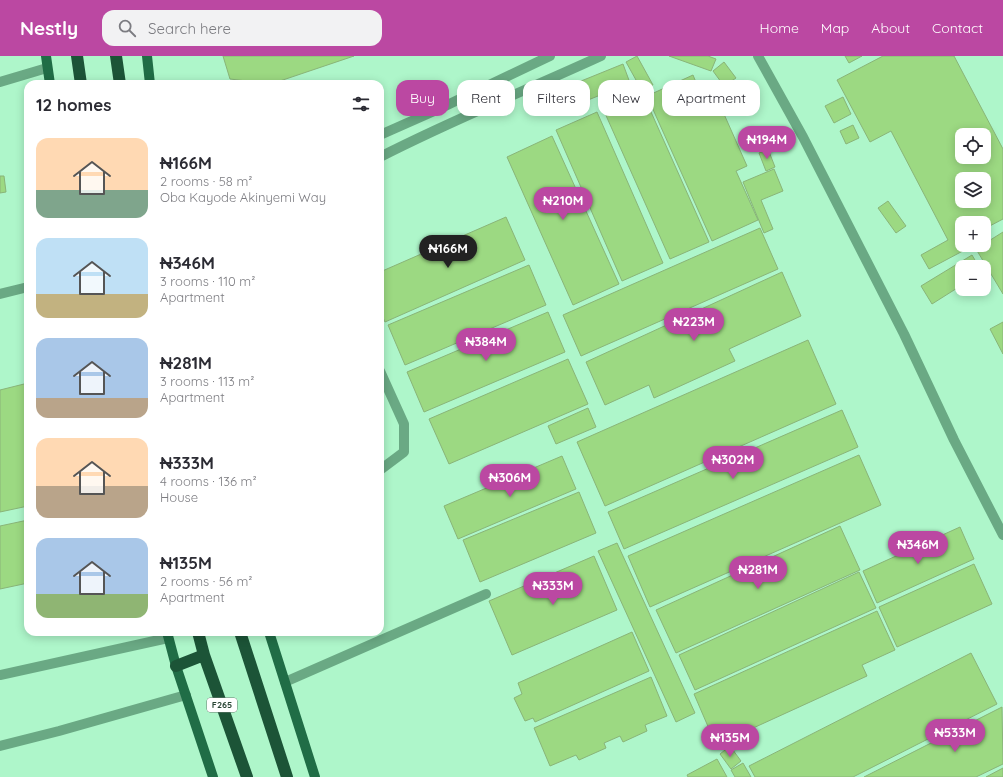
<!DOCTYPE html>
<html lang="en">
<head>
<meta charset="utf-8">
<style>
	:root { --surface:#fff; --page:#f2f2f3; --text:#2b2b33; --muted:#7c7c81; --accent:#bb48a2 }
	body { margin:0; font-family:Quicksand,sans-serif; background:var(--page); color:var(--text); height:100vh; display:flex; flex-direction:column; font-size:15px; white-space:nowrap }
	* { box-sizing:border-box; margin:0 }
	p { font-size:13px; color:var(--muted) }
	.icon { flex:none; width:22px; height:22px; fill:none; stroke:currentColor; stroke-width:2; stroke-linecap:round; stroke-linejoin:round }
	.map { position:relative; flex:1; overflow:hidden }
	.side { position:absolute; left:24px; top:24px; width:360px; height:556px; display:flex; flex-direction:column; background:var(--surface); border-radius:12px; box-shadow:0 2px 10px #0003 }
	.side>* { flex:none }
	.hud { position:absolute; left:396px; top:24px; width:380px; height:36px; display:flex; gap:8px }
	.controls { position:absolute; left:955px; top:72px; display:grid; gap:8px }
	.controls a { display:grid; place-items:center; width:36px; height:36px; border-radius:8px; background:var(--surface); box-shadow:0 2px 10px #0003; font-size:20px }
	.price { position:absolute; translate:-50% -34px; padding:0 9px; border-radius:14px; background:var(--accent); color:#fff; font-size:13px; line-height:26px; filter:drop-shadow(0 1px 2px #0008) }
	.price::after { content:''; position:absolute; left:50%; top:24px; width:12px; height:9px; margin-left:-6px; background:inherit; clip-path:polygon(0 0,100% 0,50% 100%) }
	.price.on { background:#222; color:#fff }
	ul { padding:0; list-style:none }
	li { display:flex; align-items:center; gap:12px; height:100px; padding:0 12px }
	li span { display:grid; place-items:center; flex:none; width:112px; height:80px; border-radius:12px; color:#555 }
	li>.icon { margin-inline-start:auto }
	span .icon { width:48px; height:48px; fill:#fffc; stroke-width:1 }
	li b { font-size:17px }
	h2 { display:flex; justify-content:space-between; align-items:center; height:48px; padding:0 12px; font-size:17px }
	.tag { padding:0 14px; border-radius:12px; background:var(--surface); box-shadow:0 2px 10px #0003; font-size:14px; line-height:36px }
	.tag.on { background:var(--accent); color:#fff }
	header { display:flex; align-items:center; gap:24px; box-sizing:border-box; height:56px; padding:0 20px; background:var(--accent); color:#fff }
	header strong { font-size:19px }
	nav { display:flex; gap:22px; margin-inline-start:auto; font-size:14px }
	.search { width:280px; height:36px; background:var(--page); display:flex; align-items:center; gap:10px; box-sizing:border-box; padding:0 14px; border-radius:12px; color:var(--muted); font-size:15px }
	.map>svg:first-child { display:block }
</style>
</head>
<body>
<header>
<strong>Nestly</strong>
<div class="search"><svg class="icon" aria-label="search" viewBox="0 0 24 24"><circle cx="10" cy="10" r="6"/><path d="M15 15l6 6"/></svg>Search here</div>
<nav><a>Home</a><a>Map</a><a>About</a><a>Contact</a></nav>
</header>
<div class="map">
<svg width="1003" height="721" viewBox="0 0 1003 721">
	<rect width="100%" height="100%" fill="#aef6ca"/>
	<path fill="#9cd982" stroke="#89b478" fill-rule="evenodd" d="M223,0H354L271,28L230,23Z
		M637,0L653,29L630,42L624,31L636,24L626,6Z
		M669,0H708L716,3L711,15Z
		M845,0H862L849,7Z
		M883,0H954L1003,93V163L984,173V167H962V189H974L929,213L921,199L948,184L891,75L870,86L837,24ZM962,79H984V101H962ZM962,123H984V145H962Z
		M724,6L736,22L724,30L713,15Z
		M623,8L630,27L561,55L554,36Z
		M693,19L700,36L712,31L747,110L736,115L758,164L712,185L647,40Z
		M643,38L709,186L670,203L604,55Z
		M843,41L851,58L834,67L825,50Z
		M597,56L663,207L622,225L556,74Z
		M853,69L859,82L846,88L840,75Z
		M552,80L619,228L573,249L507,101Z
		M768,93L775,111L766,115L759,97Z
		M774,113L783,135L761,144L773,173L764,177L743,126Z
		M0,120H4L6,136L0,137Z
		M888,145L906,170L896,177L878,152Z
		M506,161L525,204L385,266L380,255V216Z
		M760,172L778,213L581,300L563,259Z
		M1003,176V238L976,193Z
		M972,199L979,211H962V229L932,248L921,230Z
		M529,209L546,249L405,309L388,269Z
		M782,216L801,260L729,293L735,305L654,342L649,329L605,349L586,306Z
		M548,256L565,296L424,356L407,316Z
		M1003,266V298L990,273Z
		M808,284L836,348L605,450L577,386Z
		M568,303L588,348L449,408L429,363Z
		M28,327V450L0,456V334Z
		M588,352L596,371L556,388L548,370Z
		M842,354L858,391L624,493L608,456Z
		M859,399L881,449L650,551L628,500Z
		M562,400L576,433L458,483L444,450Z
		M579,436L596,477L480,526L463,484Z
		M28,464V527L0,533V470Z
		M840,470L860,514L676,597L656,554Z
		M960,471L974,503L877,547L863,515Z
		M617,487L695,657L676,666L598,495Z
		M594,500L617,554L512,599L489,545Z
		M974,508L992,548L897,591L879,551Z
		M859,516L876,552L695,634L679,599Z
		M877,555L895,594L862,609L867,620L716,689L694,638Z
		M632,576L649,615L535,666L533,662L525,665L514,642L522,638L518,627Z
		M971,597L997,648L853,721H755L749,710Z
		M651,621L667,660L645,669L647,675L623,686L620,680L604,687L606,692L579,704L576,699L550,710L534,672Z
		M1002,651L1003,708L976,721H864Z
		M730,690L741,705L731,713L720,698Z
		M717,703L727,721H688L687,719Z
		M743,707L751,721H735L731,714Z
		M1003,712V721H986Z"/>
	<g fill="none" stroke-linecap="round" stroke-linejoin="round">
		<path stroke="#6aa984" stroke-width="10" d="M0,26L47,12
			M0,238L28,231
			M380,315L404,368V396L380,414
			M0,619L168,582
			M285,626L486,538
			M0,690L59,675L186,639"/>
		<path stroke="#6aa984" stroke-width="10" d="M758,0L803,81L904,278L954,384L1003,479
			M380,79L441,52L550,0
			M380,101C452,64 527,34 601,0"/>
		<path stroke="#206d46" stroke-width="10" d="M46,0L50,28
			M147,0L150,28
			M167,576L176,610L213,721
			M269,576L315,721"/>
		<path stroke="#1c5437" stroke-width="12" d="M77,0L81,28
			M116,0L120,28
			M198,576L204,599L247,721
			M240,576L287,721
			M176,610L204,599"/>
	</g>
	<g text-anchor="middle" stroke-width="3" stroke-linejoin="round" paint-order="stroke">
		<rect fill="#fff" stroke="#687c70" stroke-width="1" x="207" y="642" width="30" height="14" rx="3"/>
		<g font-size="9" font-weight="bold" fill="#274433">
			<text x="222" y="652">F265</text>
		</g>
	</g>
</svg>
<div class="controls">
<a><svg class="icon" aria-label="locate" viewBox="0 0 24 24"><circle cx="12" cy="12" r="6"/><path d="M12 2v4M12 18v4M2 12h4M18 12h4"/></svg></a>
<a><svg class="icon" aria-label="layers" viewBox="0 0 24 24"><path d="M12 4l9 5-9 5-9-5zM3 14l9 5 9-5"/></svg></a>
<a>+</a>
<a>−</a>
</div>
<b class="price" style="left:767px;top:104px">₦194M</b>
<b class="price" style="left:563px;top:165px">₦210M</b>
<b class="price on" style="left:448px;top:213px">₦166M</b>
<b class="price" style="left:694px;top:286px">₦223M</b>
<b class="price" style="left:486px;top:306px">₦384M</b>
<b class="price" style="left:733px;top:424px">₦302M</b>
<b class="price" style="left:510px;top:442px">₦306M</b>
<b class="price" style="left:918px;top:509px">₦346M</b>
<b class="price" style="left:758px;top:534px">₦281M</b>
<b class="price" style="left:553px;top:550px">₦333M</b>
<b class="price" style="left:955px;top:697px">₦533M</b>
<b class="price" style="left:730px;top:702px">₦135M</b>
<div class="hud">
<a class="tag on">Buy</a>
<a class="tag">Rent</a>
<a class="tag">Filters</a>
<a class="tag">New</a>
<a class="tag">Apartment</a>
</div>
<section class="side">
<h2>12 homes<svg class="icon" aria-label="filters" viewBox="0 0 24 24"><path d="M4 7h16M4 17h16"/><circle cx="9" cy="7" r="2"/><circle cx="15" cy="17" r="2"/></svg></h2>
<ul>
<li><span style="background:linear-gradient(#ffd9b3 65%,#7fa58c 0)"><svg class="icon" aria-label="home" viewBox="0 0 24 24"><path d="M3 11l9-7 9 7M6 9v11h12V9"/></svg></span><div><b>₦166M</b><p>2 rooms · 58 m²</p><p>Oba Kayode Akinyemi Way</p></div></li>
<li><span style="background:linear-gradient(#bfe0f5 70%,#c2b280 0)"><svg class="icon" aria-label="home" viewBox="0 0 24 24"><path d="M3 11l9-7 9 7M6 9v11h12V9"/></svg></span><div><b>₦346M</b><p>3 rooms · 110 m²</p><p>Apartment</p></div></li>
<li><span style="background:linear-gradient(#a9c7e8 75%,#b9a48a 0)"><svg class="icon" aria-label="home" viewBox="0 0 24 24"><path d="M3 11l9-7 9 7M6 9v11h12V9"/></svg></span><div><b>₦281M</b><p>3 rooms · 113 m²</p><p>Apartment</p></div></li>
<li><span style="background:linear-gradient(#ffd9b3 60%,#b9a48a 0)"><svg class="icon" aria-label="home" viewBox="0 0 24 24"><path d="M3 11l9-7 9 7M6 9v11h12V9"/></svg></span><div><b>₦333M</b><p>4 rooms · 136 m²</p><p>House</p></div></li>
<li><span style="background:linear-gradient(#a9c7e8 70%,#8fb573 0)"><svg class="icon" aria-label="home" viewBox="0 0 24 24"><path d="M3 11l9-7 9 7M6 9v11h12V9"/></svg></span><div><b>₦135M</b><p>2 rooms · 56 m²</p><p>Apartment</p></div></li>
</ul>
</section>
</div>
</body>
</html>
